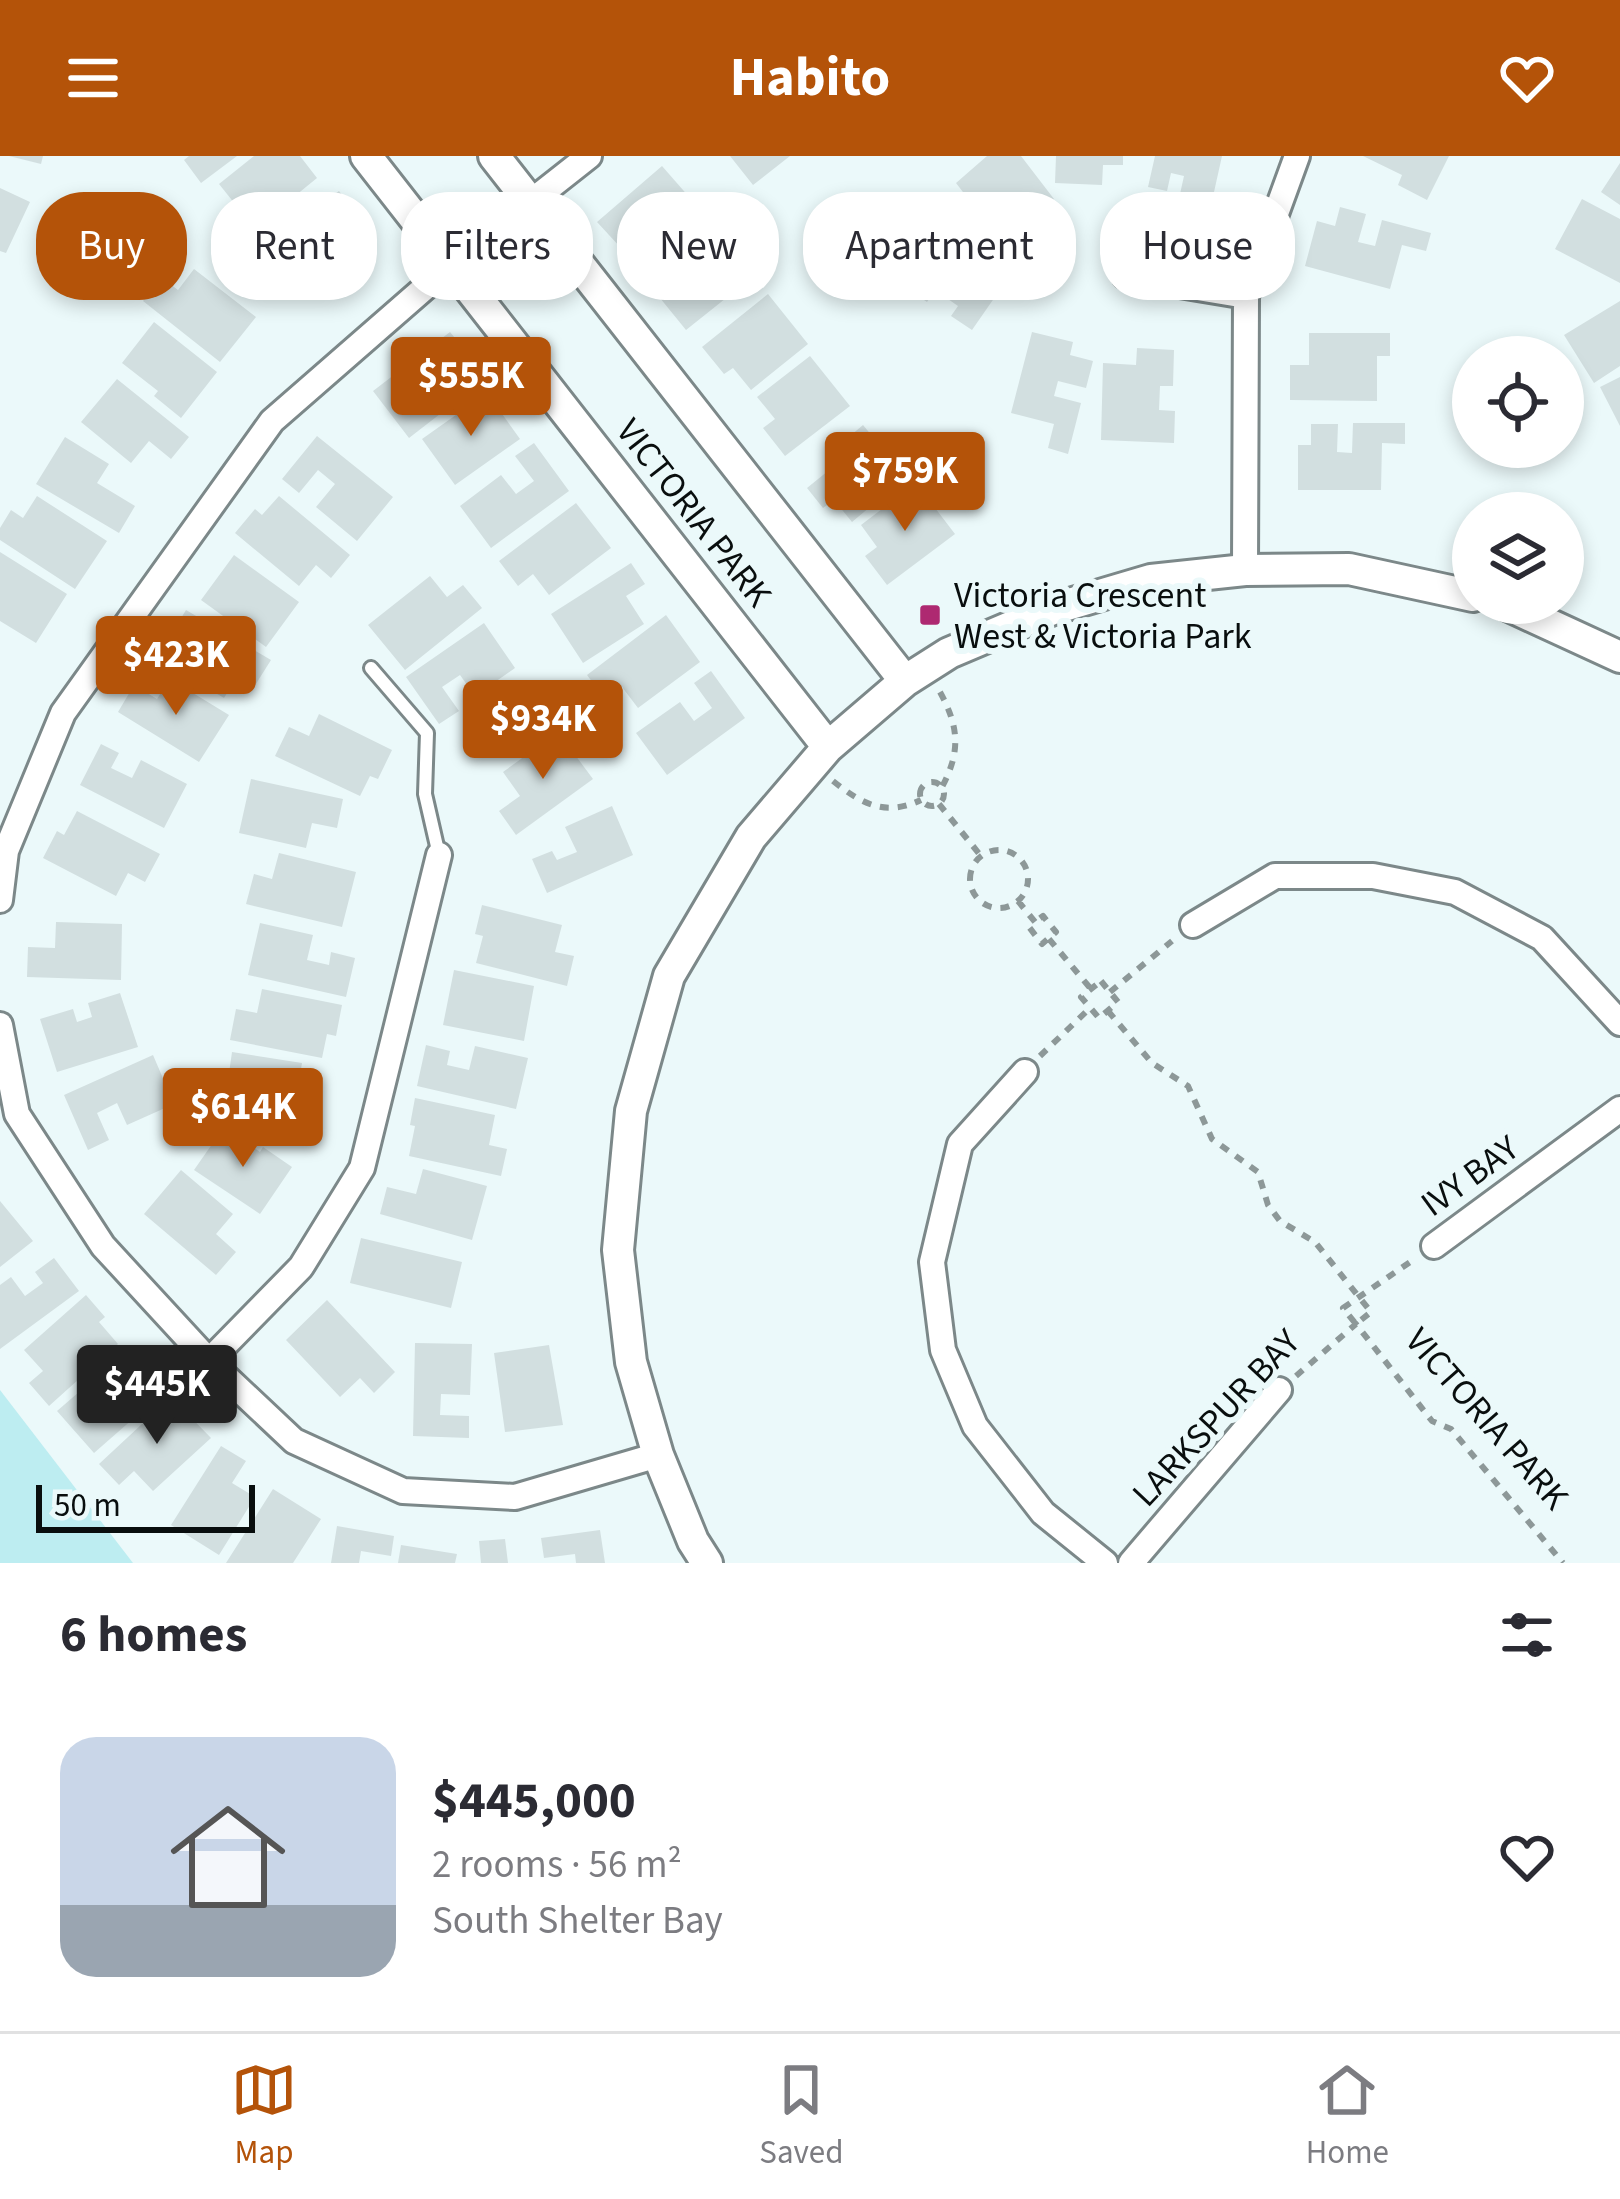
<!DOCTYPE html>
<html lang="en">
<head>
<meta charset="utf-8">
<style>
	:root { --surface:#fff; --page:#f7f7f7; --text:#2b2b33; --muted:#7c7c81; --line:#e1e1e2; --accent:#b45309 }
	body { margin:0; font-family:"Source Sans 3",sans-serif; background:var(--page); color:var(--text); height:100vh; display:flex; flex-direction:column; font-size:45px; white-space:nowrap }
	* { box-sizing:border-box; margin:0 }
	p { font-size:39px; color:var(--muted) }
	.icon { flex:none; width:66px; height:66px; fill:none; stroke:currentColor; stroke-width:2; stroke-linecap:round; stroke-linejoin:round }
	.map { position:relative; height:1407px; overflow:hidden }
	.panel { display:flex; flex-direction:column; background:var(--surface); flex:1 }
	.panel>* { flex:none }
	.top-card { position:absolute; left:36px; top:36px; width:1548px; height:108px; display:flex; gap:24px }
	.tools { position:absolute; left:1452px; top:180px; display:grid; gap:24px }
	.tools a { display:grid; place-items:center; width:132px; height:132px; border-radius:50%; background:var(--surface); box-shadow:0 6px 18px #0003; font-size:60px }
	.scale { position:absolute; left:36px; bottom:30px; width:219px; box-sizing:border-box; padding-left:12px; border:6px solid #090e0e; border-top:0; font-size:33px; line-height:42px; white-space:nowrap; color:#090e0e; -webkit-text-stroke:9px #ebf9fa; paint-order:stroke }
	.price { position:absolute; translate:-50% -102px; padding:0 27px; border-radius:12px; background:var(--accent); color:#fff; font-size:39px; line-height:78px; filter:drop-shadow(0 3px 6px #0008) }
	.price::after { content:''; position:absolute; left:50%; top:72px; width:36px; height:27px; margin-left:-18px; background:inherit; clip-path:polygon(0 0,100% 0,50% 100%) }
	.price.selected { background:#222; color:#fff }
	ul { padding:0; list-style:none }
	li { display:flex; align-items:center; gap:36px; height:300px; padding:0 60px }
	li span { display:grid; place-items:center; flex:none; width:336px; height:240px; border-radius:36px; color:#555 }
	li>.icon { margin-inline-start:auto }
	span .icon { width:144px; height:144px; fill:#fffc; stroke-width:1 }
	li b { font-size:51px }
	h2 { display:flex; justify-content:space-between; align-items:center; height:144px; padding:0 60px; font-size:51px }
	.tag { padding:0 42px; border-radius:48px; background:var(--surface); box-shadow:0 6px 18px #0003; font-size:42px; line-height:108px }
	.tag.selected { background:var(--accent); color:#fff }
	header { display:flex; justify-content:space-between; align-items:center; height:156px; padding:0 60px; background:var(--accent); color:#fff; font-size:54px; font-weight:700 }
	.tabs { display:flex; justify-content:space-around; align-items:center; height:168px; border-top:3px solid var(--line); background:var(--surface); font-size:33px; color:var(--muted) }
	.tabs a { display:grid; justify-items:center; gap:6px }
	.tabs .selected { color:var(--accent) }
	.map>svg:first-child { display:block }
</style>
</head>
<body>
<header><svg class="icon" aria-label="menu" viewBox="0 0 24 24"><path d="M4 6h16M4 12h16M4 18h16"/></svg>Habito<svg class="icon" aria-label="heart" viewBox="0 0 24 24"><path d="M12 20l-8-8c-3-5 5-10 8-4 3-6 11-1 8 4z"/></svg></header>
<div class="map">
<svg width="1620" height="1407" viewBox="0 0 1620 1407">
	<rect width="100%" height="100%" fill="#ebf9fa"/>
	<path fill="#bdedf1" d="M0,1234L133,1407H0Z"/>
	<path fill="#d2dfe0" d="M9,0H43L41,8Z
		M189,0H237L201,27L184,4Z
		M254,0H300L317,22L290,44L287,39L251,68L219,28Z
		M730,0H790L753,29Z
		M987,0H1021L1054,43L1031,60L1044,77L1013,101L956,27Z
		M1056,0H1123V9H1103L1102,29L1055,27Z
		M1155,0H1222L1208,63L1176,56L1184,20L1171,17L1167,35L1148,31Z
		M1363,0H1449L1427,44L1398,29L1402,19Z
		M1620,7V49L1601,36Z
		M662,10L704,58L649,106L630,84L621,92L597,66Z
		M0,32L30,46L6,97L0,95Z
		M339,35L374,81L294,141L263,99L323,54L319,49Z
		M1582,43L1620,63V127L1555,93Z
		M1340,51L1366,58L1358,86L1375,90L1382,64L1431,77L1426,95L1402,89L1390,133L1305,110L1317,65L1335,70Z
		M945,69L1013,115L972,174L951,160L958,150L935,134L927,146L903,130Z
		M707,70L750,123L686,174L660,142L672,132L655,111Z
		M194,113L256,161L220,206L143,145L161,121L178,134Z
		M768,138L808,188L751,234L733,212L724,218L702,191Z
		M1620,145V210L1594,227L1564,179Z
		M154,166L217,216L181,262L154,240L158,235L122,207Z
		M450,176L469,199L444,218L462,241L409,282L373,235Z
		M1032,176L1073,186L1070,199L1093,205L1086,232L1058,225L1054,240L1081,247L1068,298L1048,292L1054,268L1011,257Z
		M1309,177H1390V200H1377V245L1290,244V209H1309Z
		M1137,192L1174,194L1173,230H1160L1159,254L1175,255L1174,287L1101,284L1103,207L1136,209Z
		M810,200L850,250L785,300L763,272L775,263L757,241Z
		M1620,221V270L1600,231Z
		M117,223L189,281L171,303L149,285L131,307L81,266Z
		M487,237L520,283L455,329L422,283Z
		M1353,267H1405V288L1382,287L1381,334H1298V289H1311V268H1338L1337,296L1352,297Z
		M863,269L906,321L852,366L834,344L823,352L807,332L839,306L831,296Z
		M317,280L393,341L357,385L316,351L335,328L318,314L299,337L282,323Z
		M65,281L109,308L97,327L135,350L119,377L36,328Z
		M534,287L569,335L491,392L460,350L501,319L516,338L534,325L515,300Z
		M916,327L955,378L887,429L865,400L877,391L861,369Z
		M37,340L107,385L75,433L0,384V372L11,354L23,362Z
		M279,340L350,399L331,422L316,409L299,430L235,377L255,353L262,359Z
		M576,347L611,392L549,439L533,418L518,430L499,405Z
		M0,396L67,438L36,487L0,465Z
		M234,399L299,446L266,491L201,444Z
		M631,407L645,428L626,440L644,468L583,507L551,458Z
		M430,420L447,441L463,429L482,452L405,514L368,469Z
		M186,454L271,504L254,531L237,521L224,542L157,502Z
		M666,459L700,506L638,552L622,531L605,543L587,519Z
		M484,467L515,512L475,540L460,519L442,531L459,555L439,568L406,521Z
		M711,515L745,562L667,619L636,577L680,546L694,565L712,552L694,527Z
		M170,523L229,559L199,606L118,556L134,529L157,543Z
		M319,558L392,594L378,623L370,620L360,640L275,600L289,571L309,580Z
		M558,576L593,623L516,679L499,655L520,640L503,616Z
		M101,588L119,597L111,612L132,622L141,604L187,628L164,672L80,629Z
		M251,623L343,643L337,672L312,667L306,692L239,677Z
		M612,650L633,699L547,737L532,703L552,695L557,704L577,696L565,671Z
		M77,655L160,698L145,726L128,717L116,740L43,702L57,675L64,679Z
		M279,697L356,716L342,771L246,748L254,718L272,723Z
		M482,749L562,769L555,796L574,800L567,830L476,807L483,780L475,778Z
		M56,766L122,768L121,824L27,821L28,791L55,792Z
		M260,767L313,779L307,804L329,809L331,796L355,802L346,841L248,819Z
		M454,814L534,830L524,885L443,869Z
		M262,833L342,849L336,880L327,878L322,902L230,884L236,853L257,857Z
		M120,837L138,891L57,916L40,863L73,853L77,866L92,861L88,847Z
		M426,889L450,895L447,909L469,914L475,890L528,902L516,953L417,930Z
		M232,896L302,907L297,938L319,942L315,967L224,953Z
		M153,899L174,948L127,969L117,947L97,957L109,984L88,994L64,939Z
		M415,942L495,959L489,989L507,993L501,1020L409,1000L415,970L410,969Z
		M224,971L260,996L263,991L292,1011L260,1058L194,1014Z
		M423,1013L487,1030L472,1084L380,1058L387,1031L416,1038Z
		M181,1014L233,1058L216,1078L236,1096L216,1119L144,1058Z
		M0,1045L33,1085L0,1111Z
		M361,1082L462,1106L451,1152L350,1127Z
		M54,1102L79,1135L0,1193V1129L11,1121L25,1140L43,1127L35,1116Z
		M86,1139L105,1161L99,1166L118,1188L49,1250L29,1227L43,1215L24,1194Z
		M327,1144L395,1216L374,1237L360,1222L340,1241L286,1184Z
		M415,1187L472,1188L470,1239L441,1238L440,1259L469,1260V1282L413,1280Z
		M549,1189L563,1269L505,1276L494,1197Z
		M131,1191L168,1233L151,1248L131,1225L114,1239L134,1262L94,1297L57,1255Z
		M171,1241L211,1282L153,1335L134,1315L119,1329L99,1308Z
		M221,1290L246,1305L232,1327L255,1341L219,1399L171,1369Z
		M273,1333L321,1363L293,1407H226Z
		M337,1370L394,1380L391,1400L361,1395L359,1407H331Z
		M600,1374L605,1407H576L575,1398L544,1402L541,1382Z
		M505,1383L508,1407H481L479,1385Z
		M401,1389L457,1398L455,1407H398Z"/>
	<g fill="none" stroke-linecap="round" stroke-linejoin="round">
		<defs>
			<path id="service" d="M371,512L427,577L425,638L439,699"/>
			<path id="minor" d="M1125,120L1246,140
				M1245,414L1246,140L1297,0
				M0,744L6,695L63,557L272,265L452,108L589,0
				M1193,769L1275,720H1373L1455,736L1542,782L1620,867
				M0,869L17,958L103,1090L209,1205L294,1285L403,1335L515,1341L658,1299
				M1025,916L960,988L932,1106L943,1194L975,1270L1043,1357L1105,1407
				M1434,1090L1620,953
				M209,1205L301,1111L362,1012L439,699
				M1131,1407L1279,1234"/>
			<path id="tertiary" d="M366,0L828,591
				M494,0L905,525
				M1503,447L1620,501
				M707,1407L693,1385L658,1299L631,1206L618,1094L631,955L669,820L751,681L828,591L905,525L949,497L1053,453L1151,424L1245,414L1349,413L1473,440"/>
		</defs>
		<use href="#service" stroke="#7c8889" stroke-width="18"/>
		<use href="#minor" stroke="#7c8889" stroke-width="30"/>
		<use href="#tertiary" stroke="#7c8889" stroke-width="36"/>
		<path stroke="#8d9898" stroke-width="6" stroke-dasharray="9 9" stroke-linecap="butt" d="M940,536C959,571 961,595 942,631
			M833,625C862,648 885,661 921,644
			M920 638a12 12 0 1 1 24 0a12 12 0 1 1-24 0Z
			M939,648L981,700
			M970 723a29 29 0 1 1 58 0a29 29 0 1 1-58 0Z
			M1018,745L1035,766L1029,771L1042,788L1056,776L1043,760L1035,766
			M1049,783L1091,833
			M1101,825L1118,846L1099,862L1081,841Z
			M1110,836L1172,785
			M1108,855L1152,907L1188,930L1212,983L1258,1016L1268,1049L1280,1065L1315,1086L1371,1156L1356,1168L1343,1152L1416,1102
			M1040,900L1090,852
			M1296,1220L1356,1168L1432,1265L1451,1273L1563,1407"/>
		<use href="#service" stroke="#fff" stroke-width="12"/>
		<use href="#minor" stroke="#fff" stroke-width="24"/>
		<use href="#tertiary" stroke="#fff" stroke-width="30"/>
	</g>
	<rect fill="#ae2971" stroke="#ebf9fa" stroke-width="4.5" x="918" y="447" width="24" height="24" rx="6"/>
	<g text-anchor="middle" stroke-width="12" stroke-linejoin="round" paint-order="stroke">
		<g font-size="36" fill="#090e0e" stroke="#ebf9fa">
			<text transform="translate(695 356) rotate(52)" y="13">VICTORIA PARK</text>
			<text transform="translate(1469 1019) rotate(-36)" y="13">IVY BAY</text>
			<text transform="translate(1215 1261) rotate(-47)" y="13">LARKSPUR BAY</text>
			<text transform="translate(1488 1262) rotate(49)" y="13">VICTORIA PARK</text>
		</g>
		<g font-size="36" fill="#090e0e" stroke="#ebf9fa" text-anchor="start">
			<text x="954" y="451">Victoria Crescent<tspan x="954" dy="41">West &amp; Victoria Park</tspan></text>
		</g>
	</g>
</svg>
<div class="tools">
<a><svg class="icon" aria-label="locate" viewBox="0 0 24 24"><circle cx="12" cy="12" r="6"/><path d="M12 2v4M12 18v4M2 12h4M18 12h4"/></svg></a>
<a><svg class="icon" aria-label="layers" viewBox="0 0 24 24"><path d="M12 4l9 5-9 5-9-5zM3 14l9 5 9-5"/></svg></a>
</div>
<div class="scale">50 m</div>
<b class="price" style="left:471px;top:283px">$555K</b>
<b class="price" style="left:905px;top:378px">$759K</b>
<b class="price" style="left:176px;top:562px">$423K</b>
<b class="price" style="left:543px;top:626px">$934K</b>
<b class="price" style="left:243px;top:1014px">$614K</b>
<b class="price selected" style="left:157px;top:1291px">$445K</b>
<div class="top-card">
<a class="tag selected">Buy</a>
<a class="tag">Rent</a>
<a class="tag">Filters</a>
<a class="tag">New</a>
<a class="tag">Apartment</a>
<a class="tag">House</a>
</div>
</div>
<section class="panel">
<h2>6 homes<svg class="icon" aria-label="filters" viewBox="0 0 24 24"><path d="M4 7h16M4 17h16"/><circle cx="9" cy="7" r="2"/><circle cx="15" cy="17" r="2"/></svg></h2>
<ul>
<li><span style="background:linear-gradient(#c9d6e8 70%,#9aa5b1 0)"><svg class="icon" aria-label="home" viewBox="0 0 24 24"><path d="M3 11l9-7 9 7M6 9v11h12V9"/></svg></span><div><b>$445,000</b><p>2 rooms · 56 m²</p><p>South Shelter Bay</p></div><svg class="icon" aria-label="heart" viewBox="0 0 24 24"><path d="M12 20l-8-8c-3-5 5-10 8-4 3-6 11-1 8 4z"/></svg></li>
</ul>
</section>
<nav class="tabs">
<a class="selected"><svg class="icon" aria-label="map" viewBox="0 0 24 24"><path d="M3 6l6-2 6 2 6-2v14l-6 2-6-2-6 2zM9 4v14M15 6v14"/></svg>Map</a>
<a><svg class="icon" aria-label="saved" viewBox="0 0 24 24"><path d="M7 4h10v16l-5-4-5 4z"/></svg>Saved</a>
<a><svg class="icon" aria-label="home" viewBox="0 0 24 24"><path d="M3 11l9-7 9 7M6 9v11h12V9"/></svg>Home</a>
</nav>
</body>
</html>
